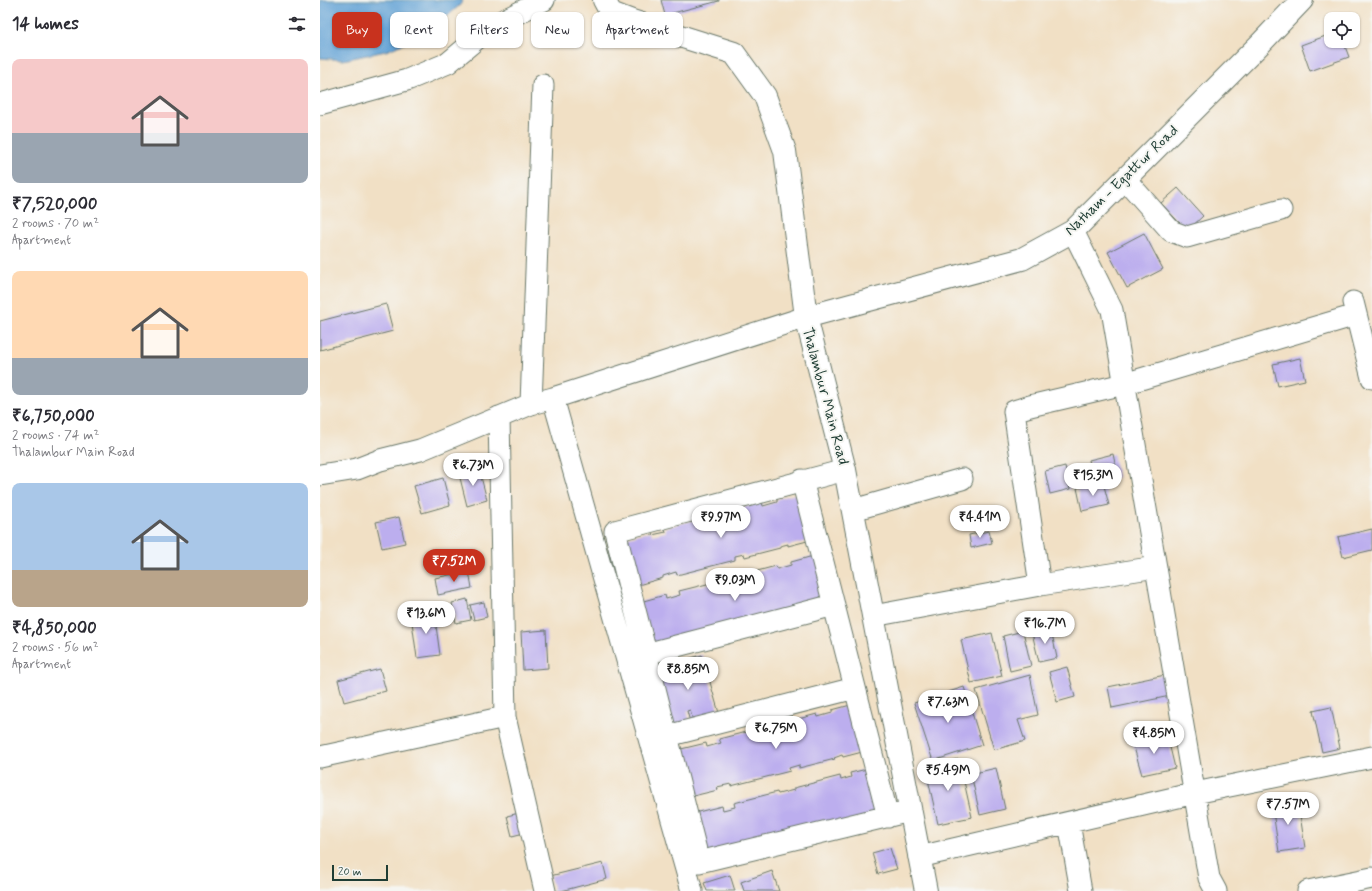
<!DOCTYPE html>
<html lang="en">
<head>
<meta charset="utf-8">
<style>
	:root { --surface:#fff; --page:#f2f2f3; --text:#2b2b33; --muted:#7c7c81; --accent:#c8321e }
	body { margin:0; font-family:Mynerve,sans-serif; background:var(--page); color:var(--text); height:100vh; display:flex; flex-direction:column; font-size:15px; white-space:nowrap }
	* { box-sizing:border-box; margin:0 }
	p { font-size:13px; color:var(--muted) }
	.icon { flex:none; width:22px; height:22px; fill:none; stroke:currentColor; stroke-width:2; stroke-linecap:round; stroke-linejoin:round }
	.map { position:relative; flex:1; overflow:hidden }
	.drawer { display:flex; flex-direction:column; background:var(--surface); width:320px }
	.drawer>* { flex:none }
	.banner { position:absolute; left:12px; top:12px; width:380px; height:36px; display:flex; gap:8px }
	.buttons { position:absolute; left:1004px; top:12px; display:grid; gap:8px }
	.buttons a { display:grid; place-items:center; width:36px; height:36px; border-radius:8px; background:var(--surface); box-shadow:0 1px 3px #0004; font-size:20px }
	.scale { position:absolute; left:12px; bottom:10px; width:56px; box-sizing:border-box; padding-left:4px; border:2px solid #1f3d34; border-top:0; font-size:11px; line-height:14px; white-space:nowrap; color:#1f3d34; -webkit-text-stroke:3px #f6f6f2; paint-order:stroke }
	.price { position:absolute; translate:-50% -34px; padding:0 9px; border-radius:14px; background:#fff; color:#222; font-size:13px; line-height:26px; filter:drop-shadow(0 1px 2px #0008) }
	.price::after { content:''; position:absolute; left:50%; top:24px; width:12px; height:9px; margin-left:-6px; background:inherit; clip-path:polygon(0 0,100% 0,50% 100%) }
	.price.active { background:var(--accent); color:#fff }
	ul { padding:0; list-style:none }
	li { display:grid; align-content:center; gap:8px; height:212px; padding:0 12px }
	li span { display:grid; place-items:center; height:124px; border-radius:8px; color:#555 }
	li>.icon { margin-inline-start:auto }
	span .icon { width:72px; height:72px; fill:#fffc; stroke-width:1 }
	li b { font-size:17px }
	h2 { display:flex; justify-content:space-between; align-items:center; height:48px; padding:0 12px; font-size:17px }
	.tag { padding:0 14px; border-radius:8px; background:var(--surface); box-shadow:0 1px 3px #0004; font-size:14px; line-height:36px }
	.tag.active { background:var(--accent); color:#fff }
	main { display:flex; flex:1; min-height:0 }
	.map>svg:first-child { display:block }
</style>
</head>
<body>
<main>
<section class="drawer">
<h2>14 homes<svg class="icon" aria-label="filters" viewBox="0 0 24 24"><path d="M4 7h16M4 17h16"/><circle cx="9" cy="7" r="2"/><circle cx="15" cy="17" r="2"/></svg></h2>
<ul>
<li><span style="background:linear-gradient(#f6c9c9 60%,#9aa5b1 0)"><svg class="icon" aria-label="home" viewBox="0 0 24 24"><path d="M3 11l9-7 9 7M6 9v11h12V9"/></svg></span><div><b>₹7,520,000</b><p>2 rooms · 70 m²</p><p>Apartment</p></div></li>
<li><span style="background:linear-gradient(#ffd9b3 70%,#9aa5b1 0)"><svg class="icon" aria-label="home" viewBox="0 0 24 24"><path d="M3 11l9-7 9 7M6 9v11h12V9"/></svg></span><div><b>₹6,750,000</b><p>2 rooms · 74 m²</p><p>Thalambur Main Road</p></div></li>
<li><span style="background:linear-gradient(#a9c7e8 70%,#b9a48a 0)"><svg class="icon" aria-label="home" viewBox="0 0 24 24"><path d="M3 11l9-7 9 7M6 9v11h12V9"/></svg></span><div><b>₹4,850,000</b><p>2 rooms · 56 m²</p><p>Apartment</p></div></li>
</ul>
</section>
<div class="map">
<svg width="1052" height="891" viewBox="0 0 1052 891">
	<rect width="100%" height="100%" fill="#f6f6f2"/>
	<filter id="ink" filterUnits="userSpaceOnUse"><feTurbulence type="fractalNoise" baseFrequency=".025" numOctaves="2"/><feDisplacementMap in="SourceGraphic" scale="8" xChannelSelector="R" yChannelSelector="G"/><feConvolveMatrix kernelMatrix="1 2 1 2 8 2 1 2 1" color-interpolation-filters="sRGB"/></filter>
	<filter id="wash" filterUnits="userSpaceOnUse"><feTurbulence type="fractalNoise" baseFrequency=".012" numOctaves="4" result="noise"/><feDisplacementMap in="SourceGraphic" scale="16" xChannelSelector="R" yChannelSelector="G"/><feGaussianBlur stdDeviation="0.9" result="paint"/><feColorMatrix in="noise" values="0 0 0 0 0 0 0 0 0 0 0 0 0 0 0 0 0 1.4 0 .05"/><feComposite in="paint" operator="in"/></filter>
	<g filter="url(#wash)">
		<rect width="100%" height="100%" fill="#f1e0c5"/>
		<path fill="#63a3d6" stroke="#417085" d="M0,0H143L140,5L107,34L66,51L23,60L0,58Z"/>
		<g id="blocks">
			<path fill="#bcaeee" d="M341,0H399V1L345,15Z
				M1011,34V41H1023L1029,57L990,71L981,45Z
				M858,188L883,216L867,231L841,203Z
				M824,233L843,269L807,288L788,252Z
				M66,304L73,331L0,350V321Z
				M980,358L985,380L958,386L953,364Z
				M793,454L798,477L774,482L769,460Z
				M745,466L750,489L730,494L725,471Z
				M159,469L167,500L147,506L139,474Z
				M123,478L130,505L102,513L94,486Z
				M783,482L789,505L762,511L757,488Z
				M483,492L495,539L468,546V544L460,546V548L425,557L424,554L415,556V560L357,575L356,572L343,576V578L318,585L306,538L331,531L332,535L346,532L345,528L405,512L406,515L413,513L412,511L442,502L443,506L457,502V499Z
				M79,517L85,543L62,548L56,522Z
				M1052,529V550L1023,557L1018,537Z
				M669,531L672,543L651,548L649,535Z
				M497,555L510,602L332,649L320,602L345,595L346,599L360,595L359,591L419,576L420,578L426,577V574L456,566L457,569L471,565V562Z
				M149,571L152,588L118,595L115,578Z
				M147,599L151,620L136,623L132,603Z
				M164,602L167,617L154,620L150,605Z
				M114,611L120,655L97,658L91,615Z
				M731,629L737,658L719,662L712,633Z
				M226,630L228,668L203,670L201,632Z
				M703,631L711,666L690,671L683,636Z
				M672,633L682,676L651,683L641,640Z
				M382,655L399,713L373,721L370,710L367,711L370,722L353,726L336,667L358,662L360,671L366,669L363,660Z
				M747,667L755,697L737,702L729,672Z
				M60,669L66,691L24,702L18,680Z
				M710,675L718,715L698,720L705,741L674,750L656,690Z
				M845,675L850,696L792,708L788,687Z
				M644,687L662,745L613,761L594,703Z
				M538,703L550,750L523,757L522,755L514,758L515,759L479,768V765L469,768L470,771L411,786V784L397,787L398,790L373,796L361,749L386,743L387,747L401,743L399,739L460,723L461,726L467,724V722L497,714L498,717L512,713V710Z
				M1011,707L1020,748L1002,752L993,711Z
				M847,735L855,768L822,775L813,744Z
				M639,759L652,817L618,824L605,766Z
				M551,768L562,813L386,857L374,813L402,806L403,810L415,807L414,803L457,792L458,794L474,790V788L520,776L521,780L531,777L530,773Z
				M676,768L685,809L660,815L651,774Z
				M978,801L985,848L959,852L952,805Z
				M199,813L204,833L192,836L187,816Z
				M570,848L577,869L558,874L552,853Z
				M283,863L287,879L241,891H234L230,876Z
				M452,871L459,891H424L421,882Z
				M410,875L415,891H387L384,883Z"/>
		</g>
	</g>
	<g filter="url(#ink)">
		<use href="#blocks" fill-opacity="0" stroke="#687667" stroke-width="1"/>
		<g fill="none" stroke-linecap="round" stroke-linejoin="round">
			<defs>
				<path id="minor" d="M0,104L87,80L128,63L172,26L224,0
					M805,179L851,231L867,237L961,210
					M753,231L792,310L889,878L896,891
					M1033,302L1052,378
					M233,398L372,891
					M211,404L223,85
					M179,417L185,717L225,891
					M525,470L295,531L379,862L590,811
					M0,475L37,469L60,460L100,450L211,404L233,398L486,317
					M482,480L568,817
					M533,510L642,479
					M720,585L694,411L710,406L804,384L1036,315
					M553,616L720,585L836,567
					M326,654L514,605
					M347,736L535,688
					M0,757L185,717
					M749,823L761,891
					M599,857L875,793L1052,757
					M988,891L1052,878"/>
				<path id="tertiary" d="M284,0L291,13L312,21L414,53L445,96L465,151L486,317L525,470L606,891
					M486,317L702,259L753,231L941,43L982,0"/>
			</defs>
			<use href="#minor" stroke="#687667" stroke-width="23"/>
			<use href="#tertiary" stroke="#687667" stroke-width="24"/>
			<use href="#minor" stroke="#fff" stroke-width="21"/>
			<use href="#tertiary" stroke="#fff" stroke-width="22"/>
		</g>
	</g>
	<g text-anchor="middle" stroke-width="4" stroke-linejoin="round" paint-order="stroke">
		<g font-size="15" fill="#1f3d34" stroke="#f6f6f2">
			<text transform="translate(801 180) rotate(-44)" y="5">Natham - Egattur Road</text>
			<text transform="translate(506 396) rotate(75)" y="5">Thalambur Main Road</text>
		</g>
	</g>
</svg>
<div class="buttons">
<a><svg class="icon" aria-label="locate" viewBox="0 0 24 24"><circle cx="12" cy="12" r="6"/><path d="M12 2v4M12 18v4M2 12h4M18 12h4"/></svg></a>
</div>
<div class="scale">20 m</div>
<b class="price" style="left:153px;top:487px">₹6.73M</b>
<b class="price" style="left:773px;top:497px">₹15.3M</b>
<b class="price" style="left:401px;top:539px">₹9.97M</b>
<b class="price" style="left:660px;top:539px">₹4.41M</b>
<b class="price active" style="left:134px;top:583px">₹7.52M</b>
<b class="price" style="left:415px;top:602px">₹9.03M</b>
<b class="price" style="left:106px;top:635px">₹13.6M</b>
<b class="price" style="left:725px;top:645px">₹16.7M</b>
<b class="price" style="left:368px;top:691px">₹8.85M</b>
<b class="price" style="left:628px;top:724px">₹7.63M</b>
<b class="price" style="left:456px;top:750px">₹6.75M</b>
<b class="price" style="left:834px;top:755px">₹4.85M</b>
<b class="price" style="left:628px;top:792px">₹5.49M</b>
<b class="price" style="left:968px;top:826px">₹7.57M</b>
<div class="banner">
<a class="tag active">Buy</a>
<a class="tag">Rent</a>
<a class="tag">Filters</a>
<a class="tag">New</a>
<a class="tag">Apartment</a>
</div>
</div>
</main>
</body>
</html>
